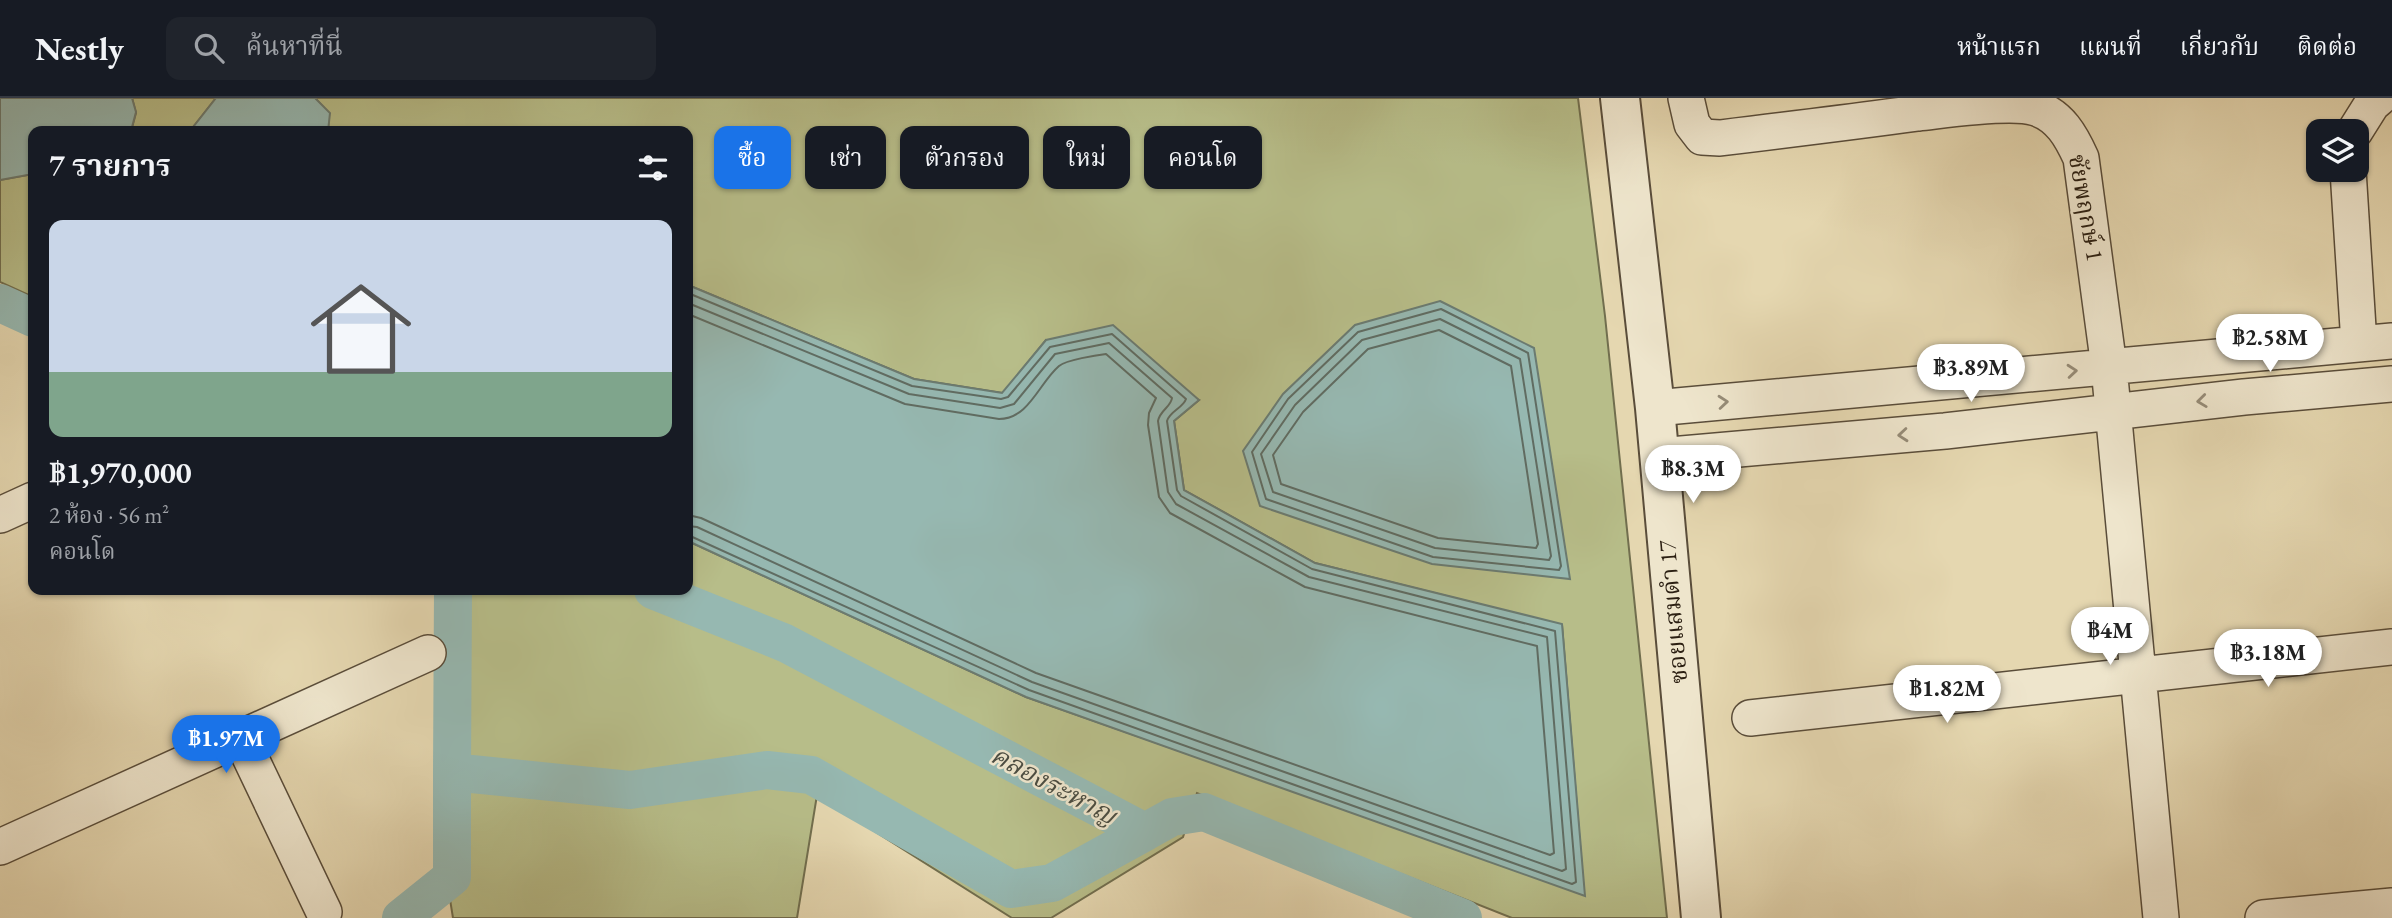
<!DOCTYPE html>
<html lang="th">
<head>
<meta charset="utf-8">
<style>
	:root { --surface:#171b24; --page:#20242c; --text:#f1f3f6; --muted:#9ea1a6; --line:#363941; --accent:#1a73e8 }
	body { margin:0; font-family:"EB Garamond","Noto Serif Thai",serif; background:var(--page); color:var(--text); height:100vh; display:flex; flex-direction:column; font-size:26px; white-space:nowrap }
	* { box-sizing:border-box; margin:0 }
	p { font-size:23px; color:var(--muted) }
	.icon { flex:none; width:38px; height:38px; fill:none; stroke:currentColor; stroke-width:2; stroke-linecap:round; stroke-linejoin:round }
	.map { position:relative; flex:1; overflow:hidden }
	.panel { position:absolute; left:28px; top:28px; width:665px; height:469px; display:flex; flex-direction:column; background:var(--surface); border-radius:14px; box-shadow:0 2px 5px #0004 }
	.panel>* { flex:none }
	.banner { position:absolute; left:714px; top:28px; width:665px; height:63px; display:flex; gap:14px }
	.fabs { position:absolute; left:2306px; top:21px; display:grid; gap:14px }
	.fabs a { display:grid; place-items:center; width:63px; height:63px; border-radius:14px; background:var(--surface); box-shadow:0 2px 5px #0004; font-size:35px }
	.price { position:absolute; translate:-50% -60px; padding:0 16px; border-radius:24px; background:#fff; color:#222; font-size:23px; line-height:46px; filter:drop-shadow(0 2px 4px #0008) }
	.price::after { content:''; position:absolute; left:50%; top:42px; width:21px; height:16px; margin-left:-10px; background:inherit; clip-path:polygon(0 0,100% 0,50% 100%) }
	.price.selected { background:var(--accent); color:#fff }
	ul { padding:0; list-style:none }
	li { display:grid; align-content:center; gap:14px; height:371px; padding:0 21px }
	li+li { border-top:2px solid var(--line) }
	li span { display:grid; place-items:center; height:217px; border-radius:14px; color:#555 }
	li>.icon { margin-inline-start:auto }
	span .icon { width:126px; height:126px; fill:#fffc; stroke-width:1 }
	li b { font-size:30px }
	h2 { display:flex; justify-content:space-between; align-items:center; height:84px; padding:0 21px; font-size:30px }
	.tag { padding:0 24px; border-radius:14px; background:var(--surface); box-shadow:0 2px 5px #0004; font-size:24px; line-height:63px }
	.tag.selected { background:var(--accent); color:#fff }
	header { display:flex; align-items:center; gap:42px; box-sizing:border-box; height:98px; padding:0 35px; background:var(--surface); border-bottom:2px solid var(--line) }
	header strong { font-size:33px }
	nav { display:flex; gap:38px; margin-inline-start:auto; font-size:24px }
	.search { width:490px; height:63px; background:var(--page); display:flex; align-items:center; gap:18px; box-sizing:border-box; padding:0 24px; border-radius:14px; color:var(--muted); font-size:26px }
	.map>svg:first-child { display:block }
</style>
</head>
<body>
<header>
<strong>Nestly</strong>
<div class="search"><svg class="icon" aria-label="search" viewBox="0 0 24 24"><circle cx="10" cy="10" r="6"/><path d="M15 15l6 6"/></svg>ค้นหาที่นี่</div>
<nav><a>หน้าแรก</a><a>แผนที่</a><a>เกี่ยวกับ</a><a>ติดต่อ</a></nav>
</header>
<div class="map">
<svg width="2392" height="820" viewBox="0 0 2392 820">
	<rect width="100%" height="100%" fill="#e5d7b0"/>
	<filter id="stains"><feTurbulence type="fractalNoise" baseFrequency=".00286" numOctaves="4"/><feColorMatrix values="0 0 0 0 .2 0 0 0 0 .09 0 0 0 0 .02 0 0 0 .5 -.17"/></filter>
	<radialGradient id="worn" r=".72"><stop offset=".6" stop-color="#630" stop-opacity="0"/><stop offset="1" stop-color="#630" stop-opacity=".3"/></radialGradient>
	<path fill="#b7bd89" stroke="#716e4e" stroke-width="2" d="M132,0H216L190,33H131L136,15Z
		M315,0H1578L1605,218L1667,820H1512L1197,695L1183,739L1051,820H1012L817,697L797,820H453L435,708L443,492H688V443L1026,599L1584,795L1562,527L1315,465L1184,392L1174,323L1199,302L1046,242L1003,295L914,281L688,187V33H328L329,15Z
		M33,76V199L0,184V82Z"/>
	<path fill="#96b8b1" stroke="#6b7b71" stroke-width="2" d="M0,0H132L136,14L131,33H33V76L0,82Z
		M216,0H315L330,15L328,33H190Z
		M688,187L914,281L1002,295L1046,242L1113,227L1199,302L1174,323L1184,392L1315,465L1562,526L1585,798L1026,599L688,443Z
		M1440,203L1534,250L1570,481L1432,466L1260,408L1243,353L1283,296L1355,227Z"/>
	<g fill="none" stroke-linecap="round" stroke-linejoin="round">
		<path stroke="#606c62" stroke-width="2" d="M688,195L912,288L1001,301L1008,299L1050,249L1112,236L1186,301C1183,310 1170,313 1167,323L1177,392L1181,398L1312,471L1555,533L1576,784L1572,786L1029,592L688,437
			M688,205L909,296L1000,310L1014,306L1055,256L1109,245L1172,300C1171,309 1160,312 1158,323L1168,394L1176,406L1309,479L1547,539L1566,771L1562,773L1032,584L697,429L688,428
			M1441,211L1528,255L1561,468L1559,472L1433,459L1266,401L1252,354L1288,301L1358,234Z
			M688,216L905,306L999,321C1029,321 1039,285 1059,268C1066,262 1097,257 1106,256L1156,300L1149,315L1148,327L1159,399L1170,415L1305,489L1537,548L1554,755L1550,757L1036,575L701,420L688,417
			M1440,221L1520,261L1551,458L1549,462L1435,450L1273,394L1261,356L1295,307L1362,242Z
			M1439,232L1511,268L1538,446L1536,450L1438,440L1281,386L1273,357L1303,314L1368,251Z"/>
		<path stroke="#96b8b1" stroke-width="38" d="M0,205L33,220
			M653,492L785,545L1145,734L1172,719L1204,714L1463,820
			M452,674L453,492
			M401,820L452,779V674L630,692L767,672L811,677L1011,791L1052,785L1145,734"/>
		<defs>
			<path id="minor" d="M1686,0L1692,26L1702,39L1720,40C1786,32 1852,24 1918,15C1946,12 2011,2 2036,10C2060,18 2071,38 2081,60L2109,269L2161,820
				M2355,33L2372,6L2379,0
				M2348,72L2359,246
				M1655,310L2392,243
				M1659,358L1945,333L2244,299L2392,286
				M0,417L33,402
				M1750,620L2392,549
				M241,640L324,814
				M0,749L428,555
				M2263,820L2392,808"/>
			<path id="tertiary" d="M1620,0L1655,310L1701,820"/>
		</defs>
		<use href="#minor" stroke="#5a4d3a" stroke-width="38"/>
		<use href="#tertiary" stroke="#5a4d3a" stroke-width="42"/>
		<use href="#minor" stroke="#eee5cc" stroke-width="35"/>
		<use href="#tertiary" stroke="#eee5cc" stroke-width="38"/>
	</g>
	<defs><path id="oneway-chevron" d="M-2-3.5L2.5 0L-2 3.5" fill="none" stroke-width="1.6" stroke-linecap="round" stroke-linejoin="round" transform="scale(1.75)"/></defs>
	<g stroke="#968c78">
		<use href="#oneway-chevron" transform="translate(2072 273) rotate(-5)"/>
		<use href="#oneway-chevron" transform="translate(2202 303) rotate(173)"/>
		<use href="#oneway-chevron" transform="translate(1723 304) rotate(-5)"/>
		<use href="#oneway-chevron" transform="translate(1903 337) rotate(175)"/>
	</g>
	<g text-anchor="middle" stroke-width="5" stroke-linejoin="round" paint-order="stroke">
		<g font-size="24" fill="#2b1f12" stroke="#eee5cc">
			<text transform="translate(2086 110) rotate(80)" y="8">ชัยพฤกษ์ 1</text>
			<text transform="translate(1673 514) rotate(-95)" y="8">ซอยแสมดำ 17</text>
		</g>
		<g font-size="26" font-style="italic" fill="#4b4d42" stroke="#eee5cc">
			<text transform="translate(1054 687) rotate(28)" y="9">คลองระหาญ</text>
		</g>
	</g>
	<rect width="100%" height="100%" filter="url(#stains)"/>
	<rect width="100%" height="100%" fill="url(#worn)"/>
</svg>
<div class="fabs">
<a><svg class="icon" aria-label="layers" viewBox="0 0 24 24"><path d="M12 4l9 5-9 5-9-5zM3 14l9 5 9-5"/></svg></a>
</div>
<b class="price" style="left:2270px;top:276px">฿2.58M</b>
<b class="price" style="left:1971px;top:306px">฿3.89M</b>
<b class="price" style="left:1693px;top:407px">฿8.3M</b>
<b class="price" style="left:2110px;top:569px">฿4M</b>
<b class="price" style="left:2268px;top:591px">฿3.18M</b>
<b class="price" style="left:1947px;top:627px">฿1.82M</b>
<b class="price selected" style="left:226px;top:677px">฿1.97M</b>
<div class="banner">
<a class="tag selected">ซื้อ</a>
<a class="tag">เช่า</a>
<a class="tag">ตัวกรอง</a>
<a class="tag">ใหม่</a>
<a class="tag">คอนโด</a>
</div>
<section class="panel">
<h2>7 รายการ<svg class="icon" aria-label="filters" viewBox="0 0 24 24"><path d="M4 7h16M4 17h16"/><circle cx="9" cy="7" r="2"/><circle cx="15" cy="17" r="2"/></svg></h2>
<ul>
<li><span style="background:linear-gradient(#c9d6e8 70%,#7fa58c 0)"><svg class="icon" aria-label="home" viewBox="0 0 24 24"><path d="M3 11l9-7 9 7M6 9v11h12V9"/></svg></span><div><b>฿1,970,000</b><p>2 ห้อง · 56 m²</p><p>คอนโด</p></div></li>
</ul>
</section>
</div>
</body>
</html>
